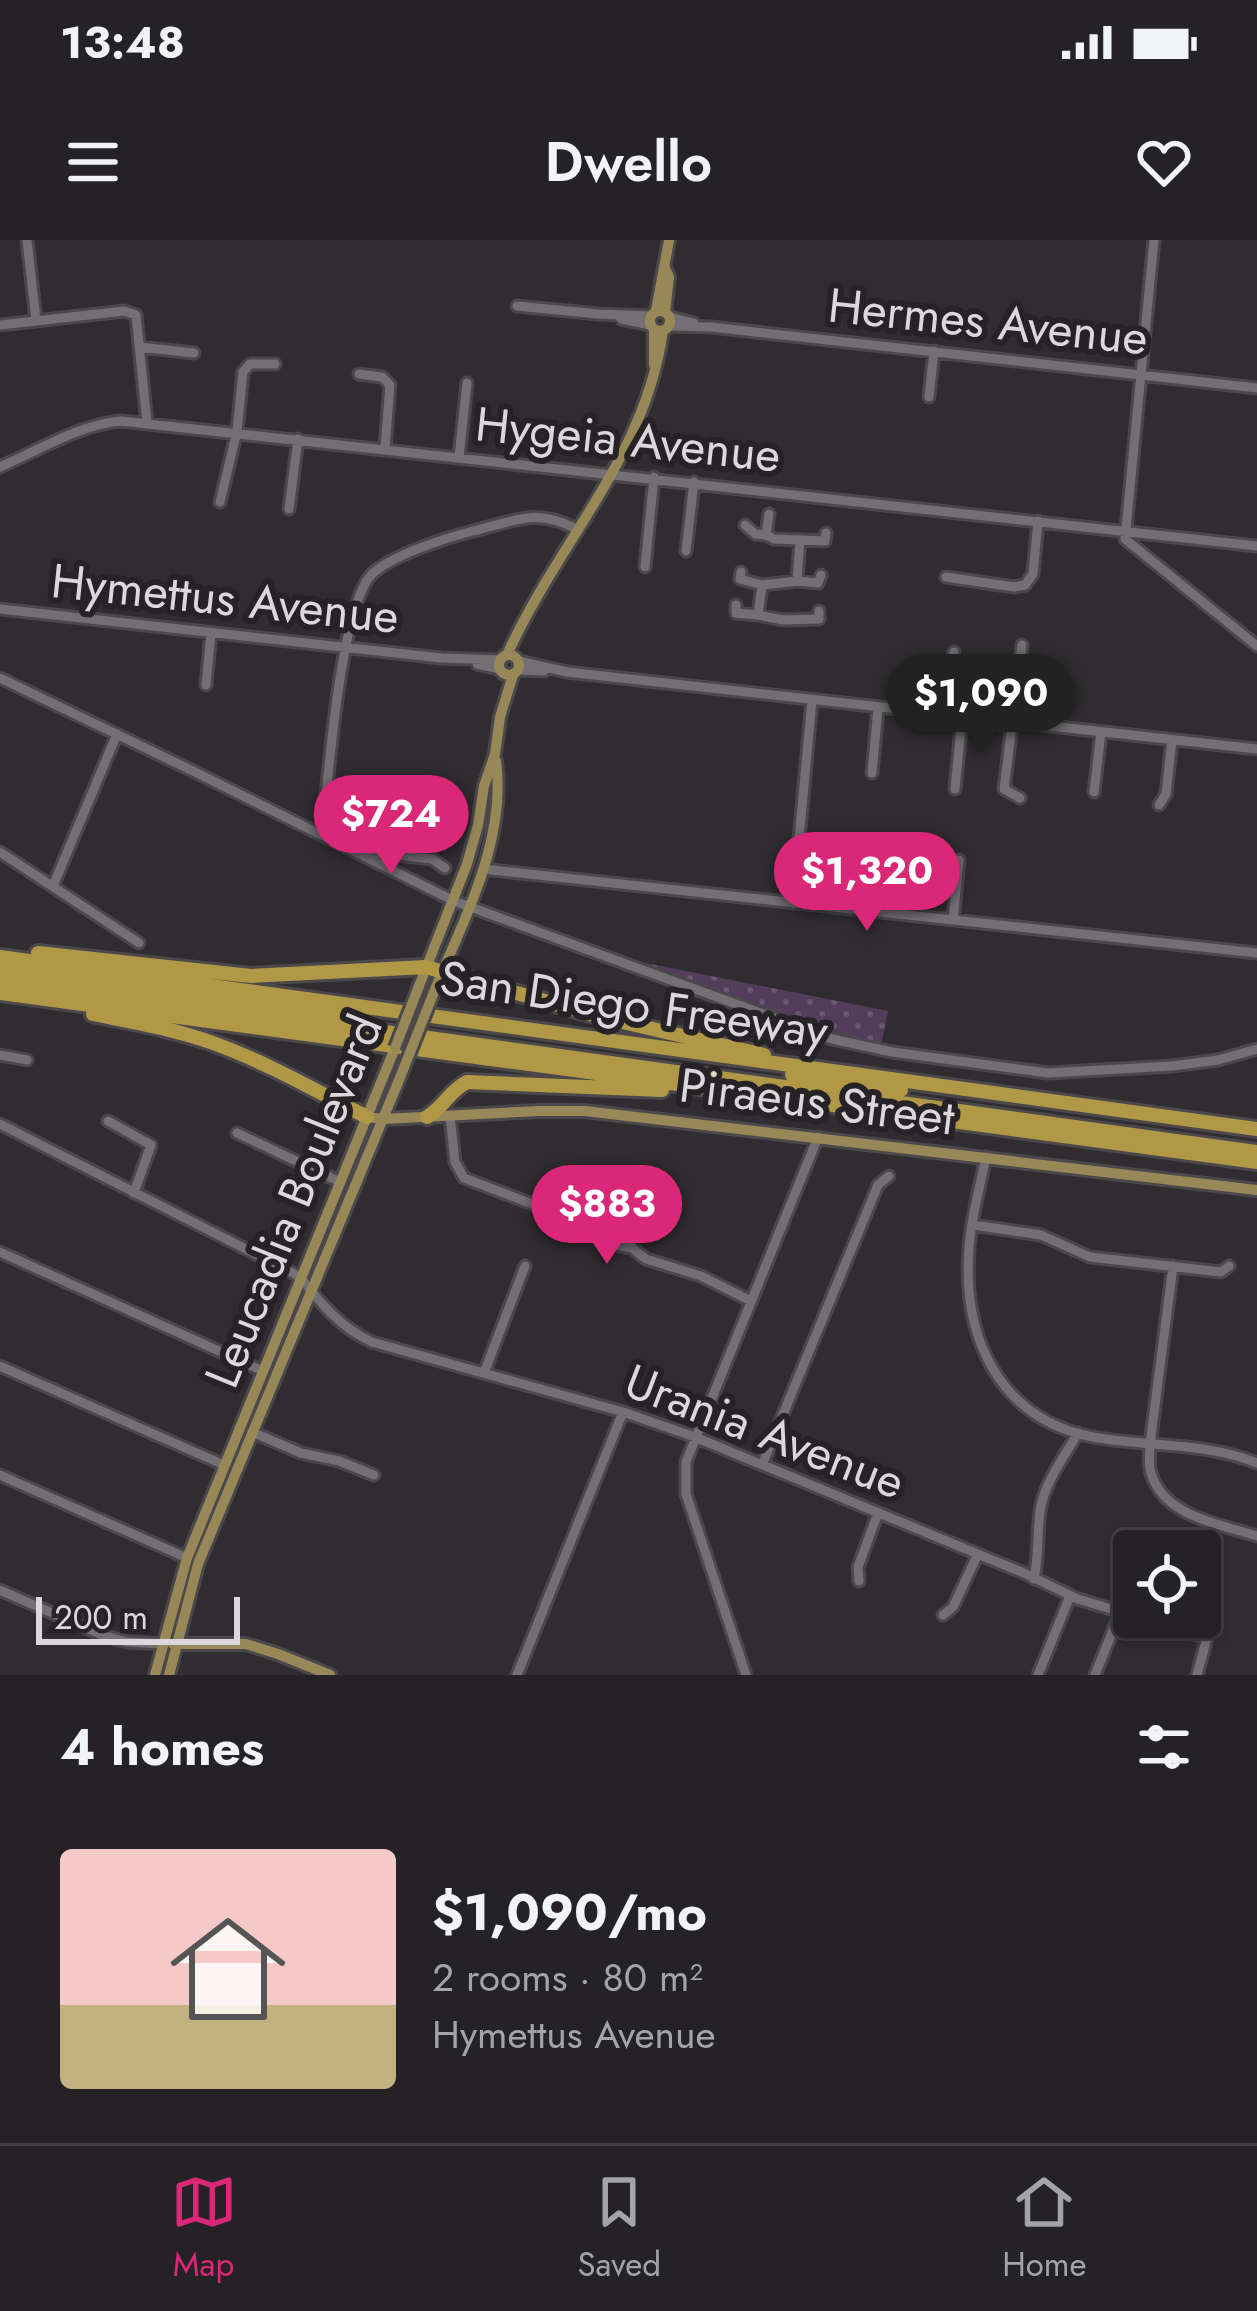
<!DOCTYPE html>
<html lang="en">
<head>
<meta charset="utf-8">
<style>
	:root { --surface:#242225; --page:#302f32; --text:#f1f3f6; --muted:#a3a4a7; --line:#413f42; --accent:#db2777 }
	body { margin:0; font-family:Jost,sans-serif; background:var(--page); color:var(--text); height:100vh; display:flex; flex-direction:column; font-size:45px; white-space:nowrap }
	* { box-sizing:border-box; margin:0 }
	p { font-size:39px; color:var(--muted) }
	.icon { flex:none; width:66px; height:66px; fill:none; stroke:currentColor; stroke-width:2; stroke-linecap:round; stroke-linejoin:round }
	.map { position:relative; height:1435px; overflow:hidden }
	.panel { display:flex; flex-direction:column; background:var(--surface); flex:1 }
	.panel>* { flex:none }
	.controls { position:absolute; left:1113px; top:1290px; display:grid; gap:24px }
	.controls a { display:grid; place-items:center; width:108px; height:108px; border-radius:12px; background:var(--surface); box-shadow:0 3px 9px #0004,0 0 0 3px var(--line); font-size:60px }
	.scale { position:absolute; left:36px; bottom:30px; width:204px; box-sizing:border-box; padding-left:12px; border:6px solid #dad8db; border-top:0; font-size:33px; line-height:42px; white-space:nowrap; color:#dad8db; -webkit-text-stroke:9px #262327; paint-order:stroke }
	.price { position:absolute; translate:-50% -102px; padding:0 27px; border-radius:42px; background:var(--accent); color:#fff; font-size:39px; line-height:78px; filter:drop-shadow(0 3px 6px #0008) }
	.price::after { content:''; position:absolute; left:50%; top:72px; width:36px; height:27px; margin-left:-18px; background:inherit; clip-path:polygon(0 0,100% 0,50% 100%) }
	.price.active { background:#222; color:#fff }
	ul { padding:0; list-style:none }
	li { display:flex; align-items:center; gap:36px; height:300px; padding:0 60px }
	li+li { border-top:3px solid var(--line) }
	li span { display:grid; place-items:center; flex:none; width:336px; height:240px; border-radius:12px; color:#555 }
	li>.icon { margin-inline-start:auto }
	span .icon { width:144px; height:144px; fill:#fffc; stroke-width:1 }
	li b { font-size:51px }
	h2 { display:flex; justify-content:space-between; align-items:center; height:144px; padding:0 60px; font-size:51px }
	.status { display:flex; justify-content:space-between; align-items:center; height:84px; padding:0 60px; background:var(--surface); direction:ltr }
	.status svg { height:33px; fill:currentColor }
	header { display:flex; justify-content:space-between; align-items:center; height:156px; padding:0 60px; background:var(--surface); font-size:54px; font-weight:600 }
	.tabs { display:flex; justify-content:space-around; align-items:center; height:168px; border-top:3px solid var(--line); background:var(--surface); font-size:33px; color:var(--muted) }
	.tabs a { display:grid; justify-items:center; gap:6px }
	.tabs .active { color:var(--accent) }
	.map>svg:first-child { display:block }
</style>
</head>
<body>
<div class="status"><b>13:48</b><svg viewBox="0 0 49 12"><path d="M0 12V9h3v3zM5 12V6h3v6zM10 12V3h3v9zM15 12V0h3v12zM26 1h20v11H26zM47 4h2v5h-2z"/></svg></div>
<header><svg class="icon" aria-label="menu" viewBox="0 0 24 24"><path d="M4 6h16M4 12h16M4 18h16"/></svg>Dwello<svg class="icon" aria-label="heart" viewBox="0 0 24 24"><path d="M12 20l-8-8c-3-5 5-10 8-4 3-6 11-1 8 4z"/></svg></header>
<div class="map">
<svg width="1257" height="1435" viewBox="0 0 1257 1435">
	<defs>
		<pattern id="grass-dots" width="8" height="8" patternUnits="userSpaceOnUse" patternTransform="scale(3)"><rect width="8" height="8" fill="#543d5b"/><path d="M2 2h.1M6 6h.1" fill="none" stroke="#6c5872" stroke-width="1.8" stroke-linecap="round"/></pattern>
	</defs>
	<rect width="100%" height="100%" fill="#302d31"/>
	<path fill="url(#grass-dots)" d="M595,713L888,771L880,811Z"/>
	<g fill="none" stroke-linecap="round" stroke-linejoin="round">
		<defs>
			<path id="minor" d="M27,0L36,80
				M1154,0L1125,299L1257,406
				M517,66L598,74L651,76
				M670,77L694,83
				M621,79L650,85
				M0,85L124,71L136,75L147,183
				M669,86L711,87L1257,148
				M139,107L194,113
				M359,134L382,137L390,145L385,208
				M929,157L934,111
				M459,217L467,143
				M0,227C37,211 81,184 121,181L1257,306
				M220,262L237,191L243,132L250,124H275
				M289,269L298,199
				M745,285L755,294L766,295L769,274
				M766,295L774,299L825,301L826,293
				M686,311L694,242
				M645,327L654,237
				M741,332L740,339L762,345
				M946,337L1014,347L1025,345L1033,334L1038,281
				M797,341L818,343L821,335
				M736,365V373L758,375L762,345L797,341L800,300
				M0,369L441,418L500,420
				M758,375L783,380L819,379V371
				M519,421L567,432L1257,509
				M477,424L500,429
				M518,430L544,431
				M0,438L193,531L454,661L832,799L892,812L1048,833L1172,826L1218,820L1257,809
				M206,445L211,393
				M945,476L954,412
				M872,533L878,468
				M955,549L962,478
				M1094,552L1101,492
				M1020,558L1004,549L1022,405
				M1159,565L1166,554L1172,500
				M322,594C328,543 340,366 372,334C392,315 446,298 473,291C515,281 537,267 578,290
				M363,611L432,619L445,628
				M0,612L139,703
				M483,629L1257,713
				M53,646L117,494
				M793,663L812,460
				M953,680L959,620
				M0,815L27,820
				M450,876L455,922L464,938L548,970
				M108,881L151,905L134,953
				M0,884L293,1033L301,1038C321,1064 341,1088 372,1102L623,1172L695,1197L1024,1333L1078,1359L1207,1398L1197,1435
				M237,893L340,942
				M986,917C980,947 971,978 969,1008C962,1097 999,1179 1093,1197C1146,1207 1206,1202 1257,1223
				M973,985L1041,995L1090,1017L1221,1032L1229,1026
				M632,1008L630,1002L612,986L603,991L605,1003L632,1008L646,1019L701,1036L751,1061
				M0,1012L263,1131
				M1173,1026L1150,1204C1150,1212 1148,1225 1151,1233C1164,1277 1220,1284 1257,1296
				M0,1126L224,1225
				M484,1133L525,1026
				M252,1192L301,1213L339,1221L374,1235
				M762,1225L878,945L889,936
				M0,1235L187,1318
				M1034,1339C1039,1316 1037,1294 1040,1271C1044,1243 1064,1217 1078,1193
				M859,1341L858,1327L878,1273
				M0,1350L102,1395L127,1402L164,1404
				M943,1375L953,1367L978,1314
				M517,1435L623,1172
				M746,1435L686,1254V1222L818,897
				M1038,1435L1070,1356
				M1095,1435L1120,1373"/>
			<path id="major" d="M665,28L669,37L665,72
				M650 81a10 10 0 1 1 20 0a10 10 0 1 1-20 0Z
				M656,71L669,0
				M654,125V89
				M499 425a10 10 0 1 1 20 0a10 10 0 1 1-20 0Z
				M507,415C557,303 646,217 663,90
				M419,746L467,624L478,585L484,546L495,514L500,477L513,435
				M434,752C463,680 507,601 496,521
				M367,877L383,879L539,871H585L1257,950
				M173,1404H246L278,1414L330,1435
				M155,1435L187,1318L395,808
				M169,1435L198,1324L399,840"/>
			<path id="highway" d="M38,713L251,736L426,727L597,776L764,815
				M0,717L1257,889
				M0,728L337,772
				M0,739L1257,912
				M0,753L1257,922
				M93,774C133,782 174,789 213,803C266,822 316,851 367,877
				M792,835L901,850
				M427,877C446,865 448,852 467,842L662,850"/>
		</defs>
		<use href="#minor" stroke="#4a484b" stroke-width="15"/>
		<use href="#major" stroke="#4a484b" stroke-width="16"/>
		<use href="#highway" stroke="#4a484b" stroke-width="20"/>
		<use href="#minor" stroke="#736f74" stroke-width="9"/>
		<use href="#major" stroke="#988858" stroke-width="10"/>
		<use href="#highway" stroke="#b19846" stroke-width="14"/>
		<defs>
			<path id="major-bridge" d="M395,808L419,746
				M399,840L434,752"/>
		</defs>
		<use href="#major-bridge" stroke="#4a484b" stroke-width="16" stroke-linecap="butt"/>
		<use href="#major-bridge" stroke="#988858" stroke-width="10"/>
	</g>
	<g text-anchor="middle" stroke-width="12" stroke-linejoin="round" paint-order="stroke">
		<g font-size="48" fill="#dad8db" stroke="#262327">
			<text transform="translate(988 81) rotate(6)" y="17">Hermes Avenue</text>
			<text transform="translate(628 199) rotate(6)" y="17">Hygeia Avenue</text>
			<text transform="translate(225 358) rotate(6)" y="17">Hymettus Avenue</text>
			<text transform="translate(634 764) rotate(8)" y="17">San Diego Freeway</text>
			<text transform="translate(817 861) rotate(7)" y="17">Piraeus Street</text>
			<text transform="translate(293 961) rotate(-68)" y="17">Leucadia Boulevard</text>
			<text transform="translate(765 1191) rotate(21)" y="17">Urania Avenue</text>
		</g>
	</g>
</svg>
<div class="controls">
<a><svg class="icon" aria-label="locate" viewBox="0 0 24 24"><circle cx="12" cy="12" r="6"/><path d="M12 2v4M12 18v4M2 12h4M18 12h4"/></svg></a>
</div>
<div class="scale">200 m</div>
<b class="price active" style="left:981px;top:516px">$1,090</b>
<b class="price" style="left:391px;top:637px">$724</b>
<b class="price" style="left:867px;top:694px">$1,320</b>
<b class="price" style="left:607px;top:1027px">$883</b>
</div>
<section class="panel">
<h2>4 homes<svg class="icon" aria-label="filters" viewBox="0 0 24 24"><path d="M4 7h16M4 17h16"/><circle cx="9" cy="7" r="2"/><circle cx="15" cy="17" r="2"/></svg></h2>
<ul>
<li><span style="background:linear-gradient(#f6c9c9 65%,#c2b280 0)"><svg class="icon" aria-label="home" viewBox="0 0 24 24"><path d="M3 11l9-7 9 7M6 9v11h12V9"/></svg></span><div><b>$1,090/mo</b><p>2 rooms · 80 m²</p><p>Hymettus Avenue</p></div></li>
</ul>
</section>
<nav class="tabs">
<a class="active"><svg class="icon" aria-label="map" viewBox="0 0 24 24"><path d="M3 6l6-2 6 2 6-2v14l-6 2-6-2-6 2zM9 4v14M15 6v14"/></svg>Map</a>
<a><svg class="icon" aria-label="saved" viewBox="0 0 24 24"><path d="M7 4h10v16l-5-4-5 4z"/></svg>Saved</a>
<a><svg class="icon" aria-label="home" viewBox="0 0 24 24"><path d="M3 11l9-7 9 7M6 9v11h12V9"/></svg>Home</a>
</nav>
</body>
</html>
